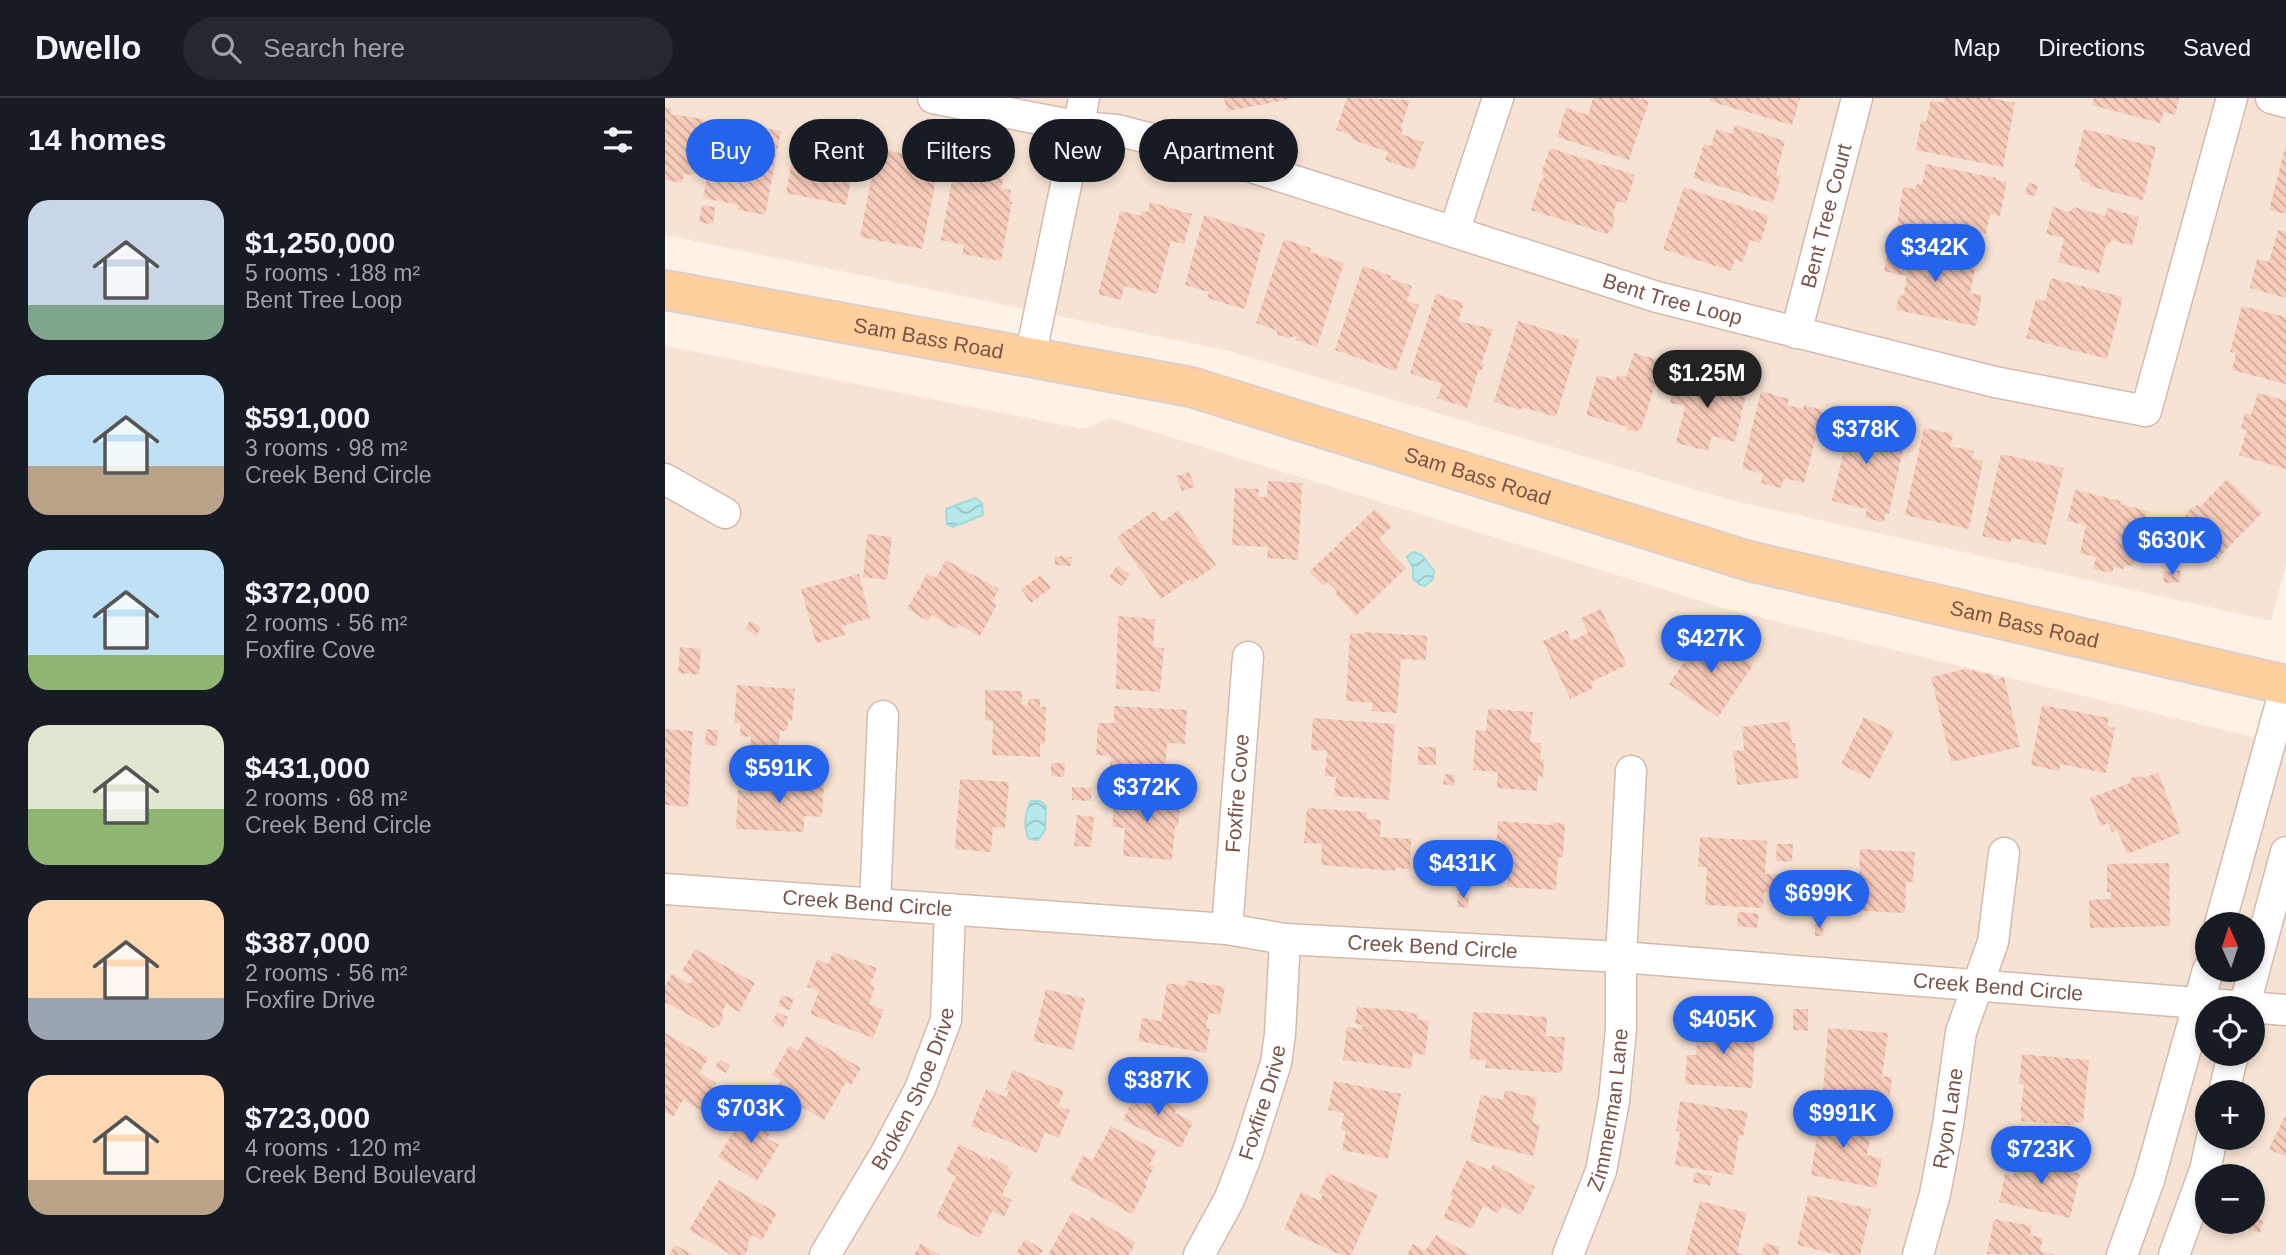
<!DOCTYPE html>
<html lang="en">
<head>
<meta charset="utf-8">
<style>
	:root { --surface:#171b24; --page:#242831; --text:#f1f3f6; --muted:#9ea1a6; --line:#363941; --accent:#2563eb }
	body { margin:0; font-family:Helvetica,sans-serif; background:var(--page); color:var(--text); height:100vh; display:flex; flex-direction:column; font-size:26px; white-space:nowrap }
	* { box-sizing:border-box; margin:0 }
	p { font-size:23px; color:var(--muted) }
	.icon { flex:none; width:38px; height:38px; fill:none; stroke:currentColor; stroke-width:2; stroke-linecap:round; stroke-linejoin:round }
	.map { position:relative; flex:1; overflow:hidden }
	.details { display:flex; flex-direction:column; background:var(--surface); width:665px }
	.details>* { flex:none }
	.hud { position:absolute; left:21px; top:21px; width:665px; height:63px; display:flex; gap:14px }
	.needle { width:46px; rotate:357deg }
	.controls { position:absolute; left:1530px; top:814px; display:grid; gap:14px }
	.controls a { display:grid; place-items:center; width:70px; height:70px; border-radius:50%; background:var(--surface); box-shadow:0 4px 10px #0003; font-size:35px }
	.price { position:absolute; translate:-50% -60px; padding:0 16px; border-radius:24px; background:var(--accent); color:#fff; font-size:23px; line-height:46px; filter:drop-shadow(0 2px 4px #0008) }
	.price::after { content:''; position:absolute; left:50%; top:42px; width:21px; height:16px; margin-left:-10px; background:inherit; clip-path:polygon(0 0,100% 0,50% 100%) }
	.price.current { background:#222; color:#fff }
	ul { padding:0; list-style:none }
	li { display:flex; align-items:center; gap:21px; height:175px; padding:0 28px }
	li span { display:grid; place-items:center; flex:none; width:196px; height:140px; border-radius:21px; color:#555 }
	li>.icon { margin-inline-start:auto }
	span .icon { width:84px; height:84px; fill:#fffc; stroke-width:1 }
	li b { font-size:30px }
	h2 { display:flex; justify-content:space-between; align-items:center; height:84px; padding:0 28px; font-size:30px }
	.tag { padding:0 24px; border-radius:32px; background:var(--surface); box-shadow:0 4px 10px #0003; font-size:24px; line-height:63px }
	.tag.current { background:var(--accent); color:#fff }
	header { display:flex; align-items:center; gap:42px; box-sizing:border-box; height:98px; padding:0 35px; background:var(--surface); border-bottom:2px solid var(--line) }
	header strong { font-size:33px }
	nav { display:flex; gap:38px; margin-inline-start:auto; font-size:24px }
	.search { width:490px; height:63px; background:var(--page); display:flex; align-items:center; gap:18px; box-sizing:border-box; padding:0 24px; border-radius:38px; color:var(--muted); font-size:26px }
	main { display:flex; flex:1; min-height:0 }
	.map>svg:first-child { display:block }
</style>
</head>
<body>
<header>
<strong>Dwello</strong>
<div class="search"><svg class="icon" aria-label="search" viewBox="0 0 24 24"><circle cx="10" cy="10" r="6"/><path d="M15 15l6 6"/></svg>Search here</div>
<nav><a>Map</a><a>Directions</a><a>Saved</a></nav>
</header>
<main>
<section class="details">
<h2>14 homes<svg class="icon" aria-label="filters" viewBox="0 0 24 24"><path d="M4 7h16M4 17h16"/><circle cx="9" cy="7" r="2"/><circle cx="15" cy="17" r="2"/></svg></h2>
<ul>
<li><span style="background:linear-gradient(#c9d6e8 75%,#7fa58c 0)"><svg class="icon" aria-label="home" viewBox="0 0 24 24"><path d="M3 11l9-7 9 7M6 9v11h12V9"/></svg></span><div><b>$1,250,000</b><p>5 rooms · 188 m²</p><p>Bent Tree Loop</p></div></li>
<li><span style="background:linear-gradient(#bfe0f5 65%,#b9a48a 0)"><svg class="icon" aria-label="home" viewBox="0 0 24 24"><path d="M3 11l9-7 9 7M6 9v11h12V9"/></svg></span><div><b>$591,000</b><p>3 rooms · 98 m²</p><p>Creek Bend Circle</p></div></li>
<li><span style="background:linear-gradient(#bfe0f5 75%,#8fb573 0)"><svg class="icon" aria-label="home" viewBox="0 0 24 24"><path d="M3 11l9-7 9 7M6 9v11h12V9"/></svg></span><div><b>$372,000</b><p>2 rooms · 56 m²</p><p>Foxfire Cove</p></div></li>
<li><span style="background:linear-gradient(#dfe7d0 60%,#8fb573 0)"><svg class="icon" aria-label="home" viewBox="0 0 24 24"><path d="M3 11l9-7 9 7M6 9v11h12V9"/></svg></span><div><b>$431,000</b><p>2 rooms · 68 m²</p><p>Creek Bend Circle</p></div></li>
<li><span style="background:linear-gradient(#ffd9b3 70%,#9aa5b1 0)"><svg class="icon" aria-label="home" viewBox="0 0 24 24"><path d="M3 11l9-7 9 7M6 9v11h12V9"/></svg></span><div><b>$387,000</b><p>2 rooms · 56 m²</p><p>Foxfire Drive</p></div></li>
<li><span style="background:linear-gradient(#ffd9b3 75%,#b9a48a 0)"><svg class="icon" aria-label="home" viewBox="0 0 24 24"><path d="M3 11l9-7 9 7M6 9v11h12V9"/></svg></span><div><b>$723,000</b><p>4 rooms · 120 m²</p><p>Creek Bend Boulevard</p></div></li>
</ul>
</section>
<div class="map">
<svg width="1621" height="1157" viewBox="0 0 1621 1157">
	<defs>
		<pattern id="water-waves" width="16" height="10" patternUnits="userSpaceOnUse" patternTransform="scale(1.75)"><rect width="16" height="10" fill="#b8e9ea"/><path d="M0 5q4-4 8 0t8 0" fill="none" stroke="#9bbfc0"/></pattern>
		<pattern id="building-back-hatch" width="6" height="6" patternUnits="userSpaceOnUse" patternTransform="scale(1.75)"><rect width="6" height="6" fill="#f7ccbb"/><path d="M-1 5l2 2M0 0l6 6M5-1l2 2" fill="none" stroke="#cda89a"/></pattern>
	</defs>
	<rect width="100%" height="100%" fill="#fef2e6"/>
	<path fill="#f7e3d4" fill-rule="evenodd" d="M0,0H1621V467L1606,523L1069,403L564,253L0,137Z
		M0,248L419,331L444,320L1065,512L1621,647V1157H0ZM1542,826H1587V872H1542ZM1542,910H1587V956H1542ZM1542,994H1587V1040H1542ZM1542,1078H1587V1124H1542Z"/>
	<path fill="url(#water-waves)" stroke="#9ddbdd" stroke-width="2" d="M310,400L317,405L318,417L288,429L282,426L281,411Z
		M748,454L757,457L769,473L768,481L760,488L755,487L748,480V470L742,459Z
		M366,703H375L381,708L380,732L373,742L364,741C358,731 360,713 366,703Z"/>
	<path fill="url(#building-back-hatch)" d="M559,0H625V1L562,13Z
		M682,0L745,2L736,29H738L736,36L759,44L749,72L720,62L723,54L688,42L685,37L671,32Z
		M928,0H973L984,3L964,62L892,39L901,10L923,17Z
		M1045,0H1135L1127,27L1044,3Z
		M1279,0H1325L1350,5L1338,69L1251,52L1256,23L1261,24L1266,2L1279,5Z
		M1429,0H1514L1510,17L1499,14L1495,25L1427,7Z
		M0,9L6,10L5,16L39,21L29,77L19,76L17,85L0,82Z
		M53,21L116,33L100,117L73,112L74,107L38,100Z
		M1070,27L1120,43L1111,77L1116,78L1108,105L1028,80L1039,46L1046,48L1051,31L1067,36Z
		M1419,31L1491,49L1478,102L1424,88V85L1417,83L1414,77L1415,72L1409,70Z
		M144,36L171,41L170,46L192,50L181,107L121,95L130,46L142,49Z
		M885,50L970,77L961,106L952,103L948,118L950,122L947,131L942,136L866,112L876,81L878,82L879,77L876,76Z
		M1620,50H1621V116L1604,112Z
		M212,51L241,56L240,60L261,65L259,79L271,82L257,151L195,139Z
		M290,66L321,72L320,75L338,79L336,90L346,92L344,104H347L336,163L297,156L299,147L276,142Z
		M1261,66L1331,80V82L1342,84L1335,118L1325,116L1321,136L1265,126L1263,139L1231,133L1238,89L1250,91L1252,86L1257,87Z
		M1363,85L1373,87L1370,98L1360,96Z
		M1019,89L1104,118L1095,145L1085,142L1078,164L1070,161L1066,173L998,151Z
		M485,104L527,116L519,146L506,143L492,196L459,188L456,202L433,196L455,113L476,118L477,113L483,114Z
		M37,107L50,109L48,127L34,124Z
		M1388,109L1404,114L1409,109L1440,118L1442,110L1474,119L1467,148L1446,142L1444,148L1441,147L1434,175L1393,164L1399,140L1381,136Z
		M539,117L600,136L580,211L542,200L544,194L520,187Z
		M1613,132L1621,134V200L1585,190L1592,161L1604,164Z
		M619,141L646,150L645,154L679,165L652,249L631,242L632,239L629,238L624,240L613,237L611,232L591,225Z
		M1225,145L1312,162L1305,195L1317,197L1311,228L1231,212L1234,197L1238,198L1242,178L1219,173Z
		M698,168L726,178L725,181L747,188L742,203L754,207L731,273L670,252Z
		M1386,180L1458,199L1442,261L1361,240L1371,201L1380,203Z
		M771,196L799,205L793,223L828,231L817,264L819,267L816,273L813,274L802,310L772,300L777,286L745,275Z
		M1577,208L1621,219V286L1567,272L1571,255L1565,254Z
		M853,223L914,242L891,319L857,309L856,312L829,304Z
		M969,255L998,263L976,331L970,334L963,332L962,329L921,317L932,277L951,282L952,277L961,279Z
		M1013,273L1069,288L1067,294L1081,297L1070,344L1047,338L1043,353L1011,345L1020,308L1005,305Z
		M1096,293L1124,301L1122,307L1138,311L1139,307L1158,312L1139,385L1119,380L1116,390L1096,385L1098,376L1077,370Z
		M1593,295L1621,303V371L1574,357L1582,332L1576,330L1580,315L1586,317Z
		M1174,315L1216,323L1214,334L1220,336L1219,343L1239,347L1224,416L1221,415L1219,424L1200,420L1202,411L1167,403L1180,348L1167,345Z
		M1259,330L1288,336L1285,348L1309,353L1307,360L1318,363L1304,431L1240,417Z
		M1336,356L1399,370L1381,447L1347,440L1345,445L1317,438Z
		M524,374L530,389L517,393L511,378Z
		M1562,381L1597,415L1552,461L1515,425L1525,411L1532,407L1535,409Z
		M603,383L637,385L633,462L602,460L603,449L567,447L570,390L594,391L593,399H602Z
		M1410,392L1456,403L1455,406L1482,413L1468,468L1461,467L1459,471L1449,469L1447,475L1428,471L1431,459L1415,455L1421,427L1402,423Z
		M710,411L727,428L714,441L741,470L691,518L670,496L672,493L663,484L658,488L644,474Z
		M513,412L551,467L527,484L525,481L496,501L452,439L489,413L497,424Z
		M202,436L227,439L222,482L198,479Z
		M390,458L407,459L406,468L390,467Z
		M281,462L334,491L327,504L332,507L315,538L294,526L291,531L266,517L263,523L242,511L262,476L271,480Z
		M452,468L465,476L457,488L444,479Z
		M1515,472L1516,484L1499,485L1498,474Z
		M194,476L205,520L177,528L180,537L151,545L136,491Z
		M376,477L386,490L366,505L356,491Z
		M936,511L962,567L926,584L928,590L905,601L878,543L902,532L906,543L923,535L916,520Z
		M453,518L490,521L488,549L499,550L495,594L451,591Z
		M86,522L96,530L91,538L80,530Z
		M699,534L762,538L761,562L736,561L732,615L707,613V605L681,603L685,535L699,536Z
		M1040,534L1088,567L1053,619L1004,586Z
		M15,549L36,551L34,577L13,575Z
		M1300,571L1328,577L1329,582L1339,579L1355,649L1286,664L1266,579Z
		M72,587L130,591L127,623H123L122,633H115L113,655L85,653L86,639L75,638L76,625H69Z
		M320,592L357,593V607L363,608V601H375V609H381L380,646H375V659L327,657L328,623L320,622Z
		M1377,607L1444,620L1442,628L1450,630L1441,675L1395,666L1394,673L1366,667Z
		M449,608L522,612L520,646L502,645L500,668H490L489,680L473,679L472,684L444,682L446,658L431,657L433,625H449Z
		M823,611L868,614L865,644L876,645L875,661H879L878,679L873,678L872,693L832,690L833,674L808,672L811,632L821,633Z
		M1199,619L1229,634L1205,681L1176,666Z
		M648,620L730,626L724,702L669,698L671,679L660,678L662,653L646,652Z
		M1124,623L1127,645H1130L1134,680L1072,687L1068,653L1079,652L1077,629Z
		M0,631L28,633L23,709L0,707Z
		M41,631L53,632L52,648L40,647Z
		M753,649H771V667H753Z
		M386,665H400L399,679L386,678Z
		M1493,674L1516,735L1462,756L1452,732L1447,734L1443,725L1436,728L1425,700L1465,685L1466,680L1474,678L1479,680Z
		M780,676L790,677L789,688L778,686Z
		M94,677L125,678L124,684L159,686L157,719L139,718V734L71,731L73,692L93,693Z
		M295,681L344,684L340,730L328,729L326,754L290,751Z
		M407,689L427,690L426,703L407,702Z
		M450,694L503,698V695L516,696L513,729H510L507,762L458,758L460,730L447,729Z
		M642,710L702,714V721L716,722L715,739L746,741L745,771L730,770V773L656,767L657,746L639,745Z
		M412,717L429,719L426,749L409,748Z
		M833,723L886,727V724L900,726L898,759H893L891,792L842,789L844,760H830Z
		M1035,739L1102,743L1100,776L1122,777L1121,795L1099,794L1098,810L1040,807L1042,769H1033Z
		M1112,746H1128L1127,764L1111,763Z
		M1195,751L1250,754L1248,784H1241L1240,815L1165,811L1167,777L1194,778Z
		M1504,765L1505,828L1425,830L1424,802L1446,801V794H1442V766Z
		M793,795L804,796L803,810L792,809Z
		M1073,814L1094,816L1092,830L1072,828Z
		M1150,826H1158V838H1150Z
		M30,851L90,885L74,914L61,906L57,915L58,921L54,928L48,930L0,904V888L7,876L25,886L28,880L17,873Z
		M168,854L212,870L205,887L210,889L204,906L219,912L208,940L145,916L154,893L142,889L152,861L163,866Z
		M522,882L560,889L555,917L544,915L541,930L545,931L541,955L473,943L477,920L496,923L502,885L521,888Z
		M381,891L420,901L408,952L368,943Z
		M117,897L129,901L125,912L113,908Z
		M692,909L732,912L752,916V921L764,923L760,957L748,955L746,971L678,962L682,929L697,931L698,927L690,926Z
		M1057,910L1076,912L1075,923L1055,921Z
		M1128,911H1143V933L1128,932Z
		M112,914L123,919L118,930L107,924Z
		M808,914L882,919L881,938L900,939L897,975L820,970L821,962L804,961Z
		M1101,918H1109L1108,932H1101Z
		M1033,923L1091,927L1087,990L1020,986L1022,957H1031Z
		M1163,930L1223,935L1217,978L1227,979L1225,998L1158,993Z
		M0,935L43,960L34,975L51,985L36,1012L18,1002L8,1019L0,1014Z
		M141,938L196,970L186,987L181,984L159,1022L110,994L116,982L107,977L124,948L133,953Z
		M1357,956L1424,962L1418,1025L1409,1024V1027L1356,1023L1357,1017L1355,1016L1359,987L1354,986Z
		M55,961L65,968L61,975L50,969Z
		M348,972L399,993L393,1008L405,1012L394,1040L380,1034L372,1055L306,1028L321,991L341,999L344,993L340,991Z
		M669,983L736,996L723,1061L677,1052L681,1033L676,1032L679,1015L663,1012Z
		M474,988L514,1008L510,1015L528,1024L516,1050L458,1022Z
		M840,992L872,1000L867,1024L875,1027L868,1058L805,1043L816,997L838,1002Z
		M1015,1003L1083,1014L1078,1038H1074L1068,1077L1010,1067L1015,1034L1011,1033Z
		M84,1009L111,1026L102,1040L114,1047L92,1083L53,1059Z
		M1147,1012L1203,1023L1200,1040L1205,1041L1202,1057L1217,1061L1211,1090L1146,1077L1153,1030L1144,1028Z
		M1621,1016V1059L1604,1051Z
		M446,1028L492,1053L484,1067L489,1069L480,1086L482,1087L467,1116L405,1082L418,1058L427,1063Z
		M294,1046L325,1062L326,1060L343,1068L342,1071L348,1074L337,1097L347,1102L339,1119L327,1113L314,1140L271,1119L291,1078L281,1073Z
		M1354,1055L1404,1067L1402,1073L1415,1076L1405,1120L1334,1104L1340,1076L1348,1078Z
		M802,1062L825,1073L828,1066L870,1089L856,1117L837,1108L833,1115L818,1108L807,1130L778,1120L788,1099L785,1097Z
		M1030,1074L1047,1078L1045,1088L1028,1084Z
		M663,1075L713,1097L686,1157H676L619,1131L636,1094L655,1103L658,1096L654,1095Z
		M54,1082L112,1115L97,1142L87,1137L82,1145L85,1147L80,1157H67L24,1132Z
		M1143,1097L1206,1111L1195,1157H1175L1132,1147Z
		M1035,1103L1082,1115L1072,1154L1080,1157H1021Z
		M407,1114L424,1124L426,1119L471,1145L464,1157H383Z
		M1329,1121L1367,1128L1365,1137L1378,1140L1375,1153L1390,1157L1322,1156Z
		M1587,1121L1598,1123L1595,1135L1584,1132Z
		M771,1137L805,1157H742L748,1146L760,1153Z
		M360,1141L378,1152L375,1157H355L351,1155Z
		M256,1145L261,1149L275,1157H249Z
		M1100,1145L1115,1149L1113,1157H1096Z
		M10,1147L28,1157H4Z"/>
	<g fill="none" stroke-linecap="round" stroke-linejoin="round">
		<defs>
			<g id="minor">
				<path id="s1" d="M268,0L415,29L452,32L549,57L992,199L1330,284L1481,313L1567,0"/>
				<path d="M1606,0L1621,4"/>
				<path d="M789,134L833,0"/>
				<path id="s2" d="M1131,235L1192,0"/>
				<path d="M365,260L419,0"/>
				<path d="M0,381L60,415"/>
				<path id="s3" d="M0,791L562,831L620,841L956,859L1621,912"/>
				<path d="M210,806L218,618"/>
				<path d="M1555,826L1621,587"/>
				<path id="s4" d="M562,831L583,559"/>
				<path d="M1579,910L1621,754"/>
				<path d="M1559,994L1568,956"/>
				<path id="s5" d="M160,1157L221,1055L255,991L281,922L285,811"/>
				<path id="s6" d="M534,1157L564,1102L582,1056L611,965L615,936L620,841"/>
				<path id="s7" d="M903,1157L936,1073L949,1002L956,931V859L966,673"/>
				<path id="s8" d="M1253,1157L1270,1096L1283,1027L1296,934L1328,844L1339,755"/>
				<path d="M1457,1157L1484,1082L1543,872"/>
				<path d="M1509,1157L1540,1072L1547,1040"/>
			</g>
			<g id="major">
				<path id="s9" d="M0,192L526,289L1084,463L1621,587"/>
			</g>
		</defs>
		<use href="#minor" stroke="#d4baad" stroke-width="33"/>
		<use href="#major" stroke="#dacfcc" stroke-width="42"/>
		<use href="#minor" stroke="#fff" stroke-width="30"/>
		<use href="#major" stroke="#ffcf9d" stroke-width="38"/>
	</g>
	<g text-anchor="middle" stroke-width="5" stroke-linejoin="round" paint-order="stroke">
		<g font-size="21" fill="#7b5448" stroke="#fff7ef">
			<text dy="7" stroke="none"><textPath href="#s2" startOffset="121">Bent Tree Court</textPath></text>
			<text dy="7" stroke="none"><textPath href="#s1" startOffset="768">Bent Tree Loop</textPath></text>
			<text dy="7" stroke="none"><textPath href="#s9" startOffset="268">Sam Bass Road</textPath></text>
			<text dy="7" stroke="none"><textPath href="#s9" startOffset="835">Sam Bass Road</textPath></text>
			<text dy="7" stroke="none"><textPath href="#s9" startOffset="1402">Sam Bass Road</textPath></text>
			<text dy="7" stroke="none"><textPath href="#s4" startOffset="136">Foxfire Cove</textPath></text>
			<text dy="7" stroke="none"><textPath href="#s3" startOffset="203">Creek Bend Circle</textPath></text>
			<text dy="7" stroke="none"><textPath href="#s3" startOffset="770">Creek Bend Circle</textPath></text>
			<text dy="7" stroke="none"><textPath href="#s3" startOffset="1337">Creek Bend Circle</textPath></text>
			<text dy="7" stroke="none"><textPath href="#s5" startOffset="189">Broken Shoe Drive</textPath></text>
			<text dy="7" stroke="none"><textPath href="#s6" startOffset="166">Foxfire Drive</textPath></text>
			<text dy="7" stroke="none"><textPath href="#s7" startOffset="152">Zimmerman Lane</textPath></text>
			<text dy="7" stroke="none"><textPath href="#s8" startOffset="140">Ryon Lane</textPath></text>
		</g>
	</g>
</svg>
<div class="controls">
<a><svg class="needle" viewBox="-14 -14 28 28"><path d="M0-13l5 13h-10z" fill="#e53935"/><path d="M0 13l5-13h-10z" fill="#9ea1a6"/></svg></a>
<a><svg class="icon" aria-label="locate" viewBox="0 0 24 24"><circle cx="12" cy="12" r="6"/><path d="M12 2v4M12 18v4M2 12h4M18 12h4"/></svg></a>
<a>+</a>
<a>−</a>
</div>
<b class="price" style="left:1270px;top:186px">$342K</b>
<b class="price current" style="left:1042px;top:312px">$1.25M</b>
<b class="price" style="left:1201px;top:368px">$378K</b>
<b class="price" style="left:1507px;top:479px">$630K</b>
<b class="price" style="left:1046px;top:577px">$427K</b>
<b class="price" style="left:114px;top:707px">$591K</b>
<b class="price" style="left:482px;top:726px">$372K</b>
<b class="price" style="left:798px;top:802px">$431K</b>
<b class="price" style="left:1154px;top:832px">$699K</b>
<b class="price" style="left:1058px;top:958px">$405K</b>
<b class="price" style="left:493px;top:1019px">$387K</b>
<b class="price" style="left:86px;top:1047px">$703K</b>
<b class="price" style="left:1178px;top:1052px">$991K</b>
<b class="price" style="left:1376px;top:1088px">$723K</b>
<div class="hud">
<a class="tag current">Buy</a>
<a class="tag">Rent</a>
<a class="tag">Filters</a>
<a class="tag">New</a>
<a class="tag">Apartment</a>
</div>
</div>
</main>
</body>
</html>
